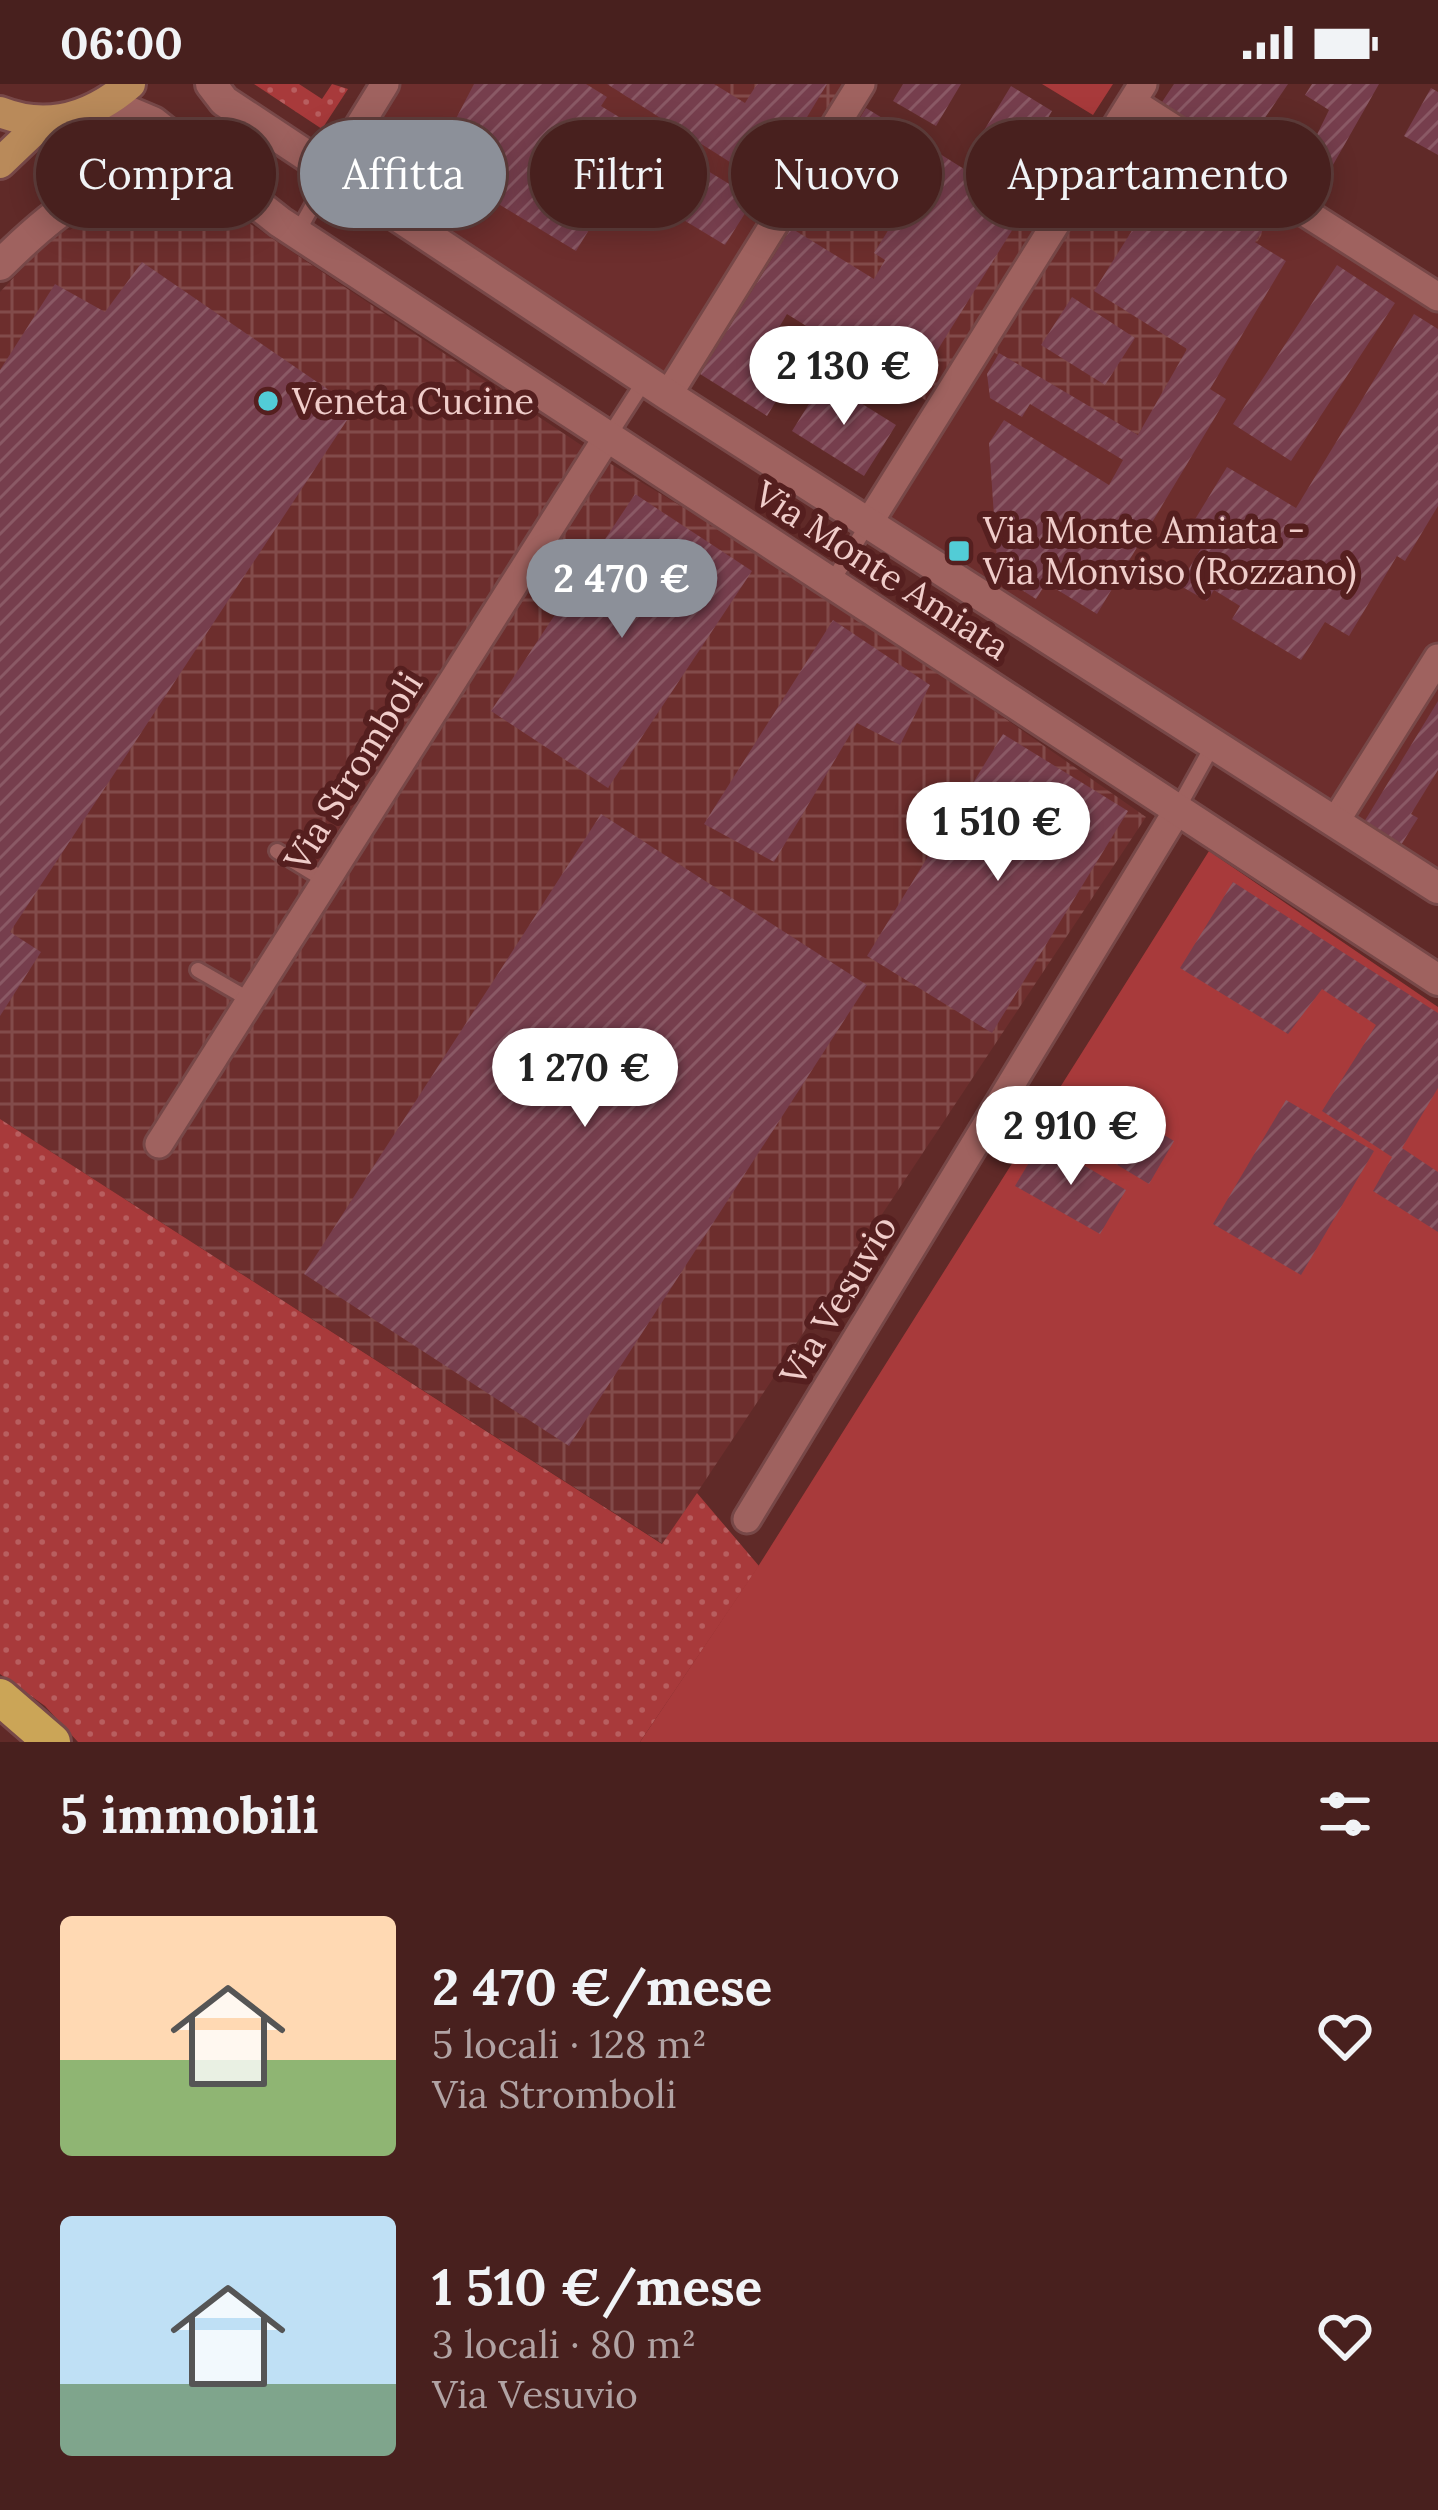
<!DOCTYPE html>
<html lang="it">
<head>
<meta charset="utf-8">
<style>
	:root { --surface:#48201e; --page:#522d2b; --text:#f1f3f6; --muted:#b1a3a4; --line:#603e3c; --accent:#8c9099 }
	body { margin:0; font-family:Lora,serif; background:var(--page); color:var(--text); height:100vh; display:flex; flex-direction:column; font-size:45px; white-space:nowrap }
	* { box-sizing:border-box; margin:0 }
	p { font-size:39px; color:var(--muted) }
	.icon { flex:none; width:66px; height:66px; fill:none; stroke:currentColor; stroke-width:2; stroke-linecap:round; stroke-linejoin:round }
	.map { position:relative; height:1658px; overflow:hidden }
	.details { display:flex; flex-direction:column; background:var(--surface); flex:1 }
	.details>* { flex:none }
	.hud { position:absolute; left:36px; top:36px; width:1368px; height:108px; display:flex; gap:24px }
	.price { position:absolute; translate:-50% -102px; padding:0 27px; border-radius:42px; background:#fff; color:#222; font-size:39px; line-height:78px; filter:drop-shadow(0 3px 6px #0008) }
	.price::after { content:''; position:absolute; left:50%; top:72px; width:36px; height:27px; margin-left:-18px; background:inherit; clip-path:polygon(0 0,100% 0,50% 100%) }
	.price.current { background:var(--accent); color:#fff }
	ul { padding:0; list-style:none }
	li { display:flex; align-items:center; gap:36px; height:300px; padding:0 60px }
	li span { display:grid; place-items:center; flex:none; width:336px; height:240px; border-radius:12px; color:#555 }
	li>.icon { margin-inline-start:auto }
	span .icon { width:144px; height:144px; fill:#fffc; stroke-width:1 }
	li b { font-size:51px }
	h2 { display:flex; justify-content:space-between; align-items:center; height:144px; padding:0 60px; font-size:51px }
	.tag { padding:0 42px; border-radius:54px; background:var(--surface); box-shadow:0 6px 30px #0003,0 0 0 3px var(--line); font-size:42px; line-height:108px }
	.tag.current { background:var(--accent); color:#fff }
	.status { display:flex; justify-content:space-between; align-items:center; height:84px; padding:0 60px; background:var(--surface); direction:ltr }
	.status svg { height:33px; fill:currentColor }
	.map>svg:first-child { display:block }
</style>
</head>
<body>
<div class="status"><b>06:00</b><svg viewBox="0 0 49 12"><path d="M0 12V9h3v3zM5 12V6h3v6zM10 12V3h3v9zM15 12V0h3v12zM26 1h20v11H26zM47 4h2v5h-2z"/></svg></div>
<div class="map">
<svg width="1438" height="1658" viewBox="0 0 1438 1658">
	<defs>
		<pattern id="industrial-grid" width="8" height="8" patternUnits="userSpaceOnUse" patternTransform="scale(3)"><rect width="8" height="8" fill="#6d2e2d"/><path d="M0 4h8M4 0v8" fill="none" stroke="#824b4a"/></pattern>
		<pattern id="grass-dots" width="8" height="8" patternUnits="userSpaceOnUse" patternTransform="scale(3)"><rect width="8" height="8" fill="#a83a3b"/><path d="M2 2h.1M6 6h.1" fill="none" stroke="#b85e5f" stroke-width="1.8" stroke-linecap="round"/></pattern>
		<pattern id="building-hatch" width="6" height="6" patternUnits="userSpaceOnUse" patternTransform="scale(3)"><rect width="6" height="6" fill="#763e4d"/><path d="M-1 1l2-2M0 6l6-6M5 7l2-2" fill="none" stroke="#8a5965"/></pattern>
	</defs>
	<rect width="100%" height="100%" fill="#602a28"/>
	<path fill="#6d2e2d" d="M385,0H607L789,114L668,311L332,86Z
		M1285,113L1438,213V804L868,440L981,261L999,269L1187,265Z"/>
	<path fill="url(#industrial-grid)" d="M607,0H861L851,17L1054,140L1132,18L1285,113L1138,351L981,261L938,324L787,230L809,195L758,164L788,114Z
		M147,105L196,112L246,137L596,371L824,508L1146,733L663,1460L0,1035V208L59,145L70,146L121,112Z"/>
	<path fill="url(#grass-dots)" d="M254,0H299L322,15L332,0L348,5L322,45Z
		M0,1035L662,1460L697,1409L759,1482L640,1658H78L45,1622L0,1590Z"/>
	<path fill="#a83a3b" d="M1042,0H1113L1093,31Z
		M1209,767L1438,923V1658H640L759,1481Z"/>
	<path fill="url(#building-hatch)" d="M474,0H586L607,13L601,22L754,115L725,161L619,97L576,167L411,67L429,36L449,48Z
		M607,0H714L745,19L757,0H827L766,101Z
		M903,0H961L936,42L893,17Z
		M1174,0H1288L1258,44L1305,75L1329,26L1305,11L1312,0H1379L1317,109L1240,70L1162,18Z
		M1011,2L1052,27L1011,96L969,71Z
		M1431,4L1438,8V71L1404,52Z
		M866,24L892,40L830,141L804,125Z
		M1127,47L1269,137L1255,158L1286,177L1210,305L1226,315L1097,530L1046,499L1036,515L998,491L989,359L1004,336L1109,401L1123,376L1030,320L1022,333L990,314L987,290L999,269L1138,351L1187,265L1094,207L1138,137L1089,106Z
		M937,68L1026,124L912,307L787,230L760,275L790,294L767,332L700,290L791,144L874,195L885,176L874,169Z
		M142,178L355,324L10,848L41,868L0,932V286L55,200L105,228Z
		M1337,181L1395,219L1291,377L1233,340Z
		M1072,213L1135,254L1105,301L1041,261Z
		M1414,230L1438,245V422L1405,477L1397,472L1349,552L1325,538L1301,576L1232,535L1240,522L1214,506L1207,517L1179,501L1203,461L1186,450L1227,383L1296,424Z
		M824,296L896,341L864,392L792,347Z
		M635,410L752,487L608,704L491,627Z
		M833,536L930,601L900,661L857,639L774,778L704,740Z
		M1438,617V686L1411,730L1418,734L1401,761L1364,738Z
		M1003,650L1128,727L992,949L867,872Z
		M601,730L867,901L569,1362L304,1190Z
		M1233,798L1438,929V1004L1402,1064L1438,1088V1148L1373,1107L1392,1073L1322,1027L1376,941L1322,905L1288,950L1180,884Z
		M1087,1004L1174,1057L1149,1100L1061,1047Z
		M1286,1016L1374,1067L1301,1191L1213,1140Z
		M1042,1057L1126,1106L1100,1150L1015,1102Z"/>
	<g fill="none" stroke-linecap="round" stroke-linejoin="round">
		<defs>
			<path id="lane" d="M298,148L332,86
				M609,352L645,296
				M831,499L868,440
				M1178,724L1213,661
				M277,767L326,797
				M198,886L250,916"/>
			<path id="street" d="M1132,18L1438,213
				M332,86L385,0
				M668,311L861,0
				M868,440L1143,0
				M1335,738L1438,574
				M159,1060L608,352
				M747,1435L1177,727"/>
			<path id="secondary" d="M211,0L224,17L668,311L1438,804
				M108,19L153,38L280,138L1438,896
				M0,181C48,133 106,81 180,90C197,92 217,106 232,114"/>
			<path id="primary" d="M0,28C48,47 93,32 130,0
				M0,79L43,38"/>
			<path id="highway" d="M0,1613L52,1658"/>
		</defs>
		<use href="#lane" stroke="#774848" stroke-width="20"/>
		<use href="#street" stroke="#774848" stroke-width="33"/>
		<use href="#secondary" stroke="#774848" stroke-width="36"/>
		<use href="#primary" stroke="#774848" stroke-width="36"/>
		<use href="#highway" stroke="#774848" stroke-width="42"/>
		<use href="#lane" stroke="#9f625f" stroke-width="14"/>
		<use href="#street" stroke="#9f625f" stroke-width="27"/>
		<use href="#secondary" stroke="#9f625f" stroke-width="30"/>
		<use href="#primary" stroke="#b98a5a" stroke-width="30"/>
		<use href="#highway" stroke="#cba557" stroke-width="36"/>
	</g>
	<g fill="#52ccd6" stroke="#551f1f" stroke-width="4.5">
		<circle cx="268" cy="317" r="12"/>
		<rect x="947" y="455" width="24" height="24" rx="6"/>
	</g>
	<g text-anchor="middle" stroke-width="12" stroke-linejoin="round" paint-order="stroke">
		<g font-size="36" fill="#f0cdca" stroke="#551f1f" text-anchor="start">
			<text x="292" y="330">Veneta Cucine</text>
			<text x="983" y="459">Via Monte Amiata -<tspan x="983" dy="41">Via Monviso (Rozzano)</tspan></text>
		</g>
		<g font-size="36" fill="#f0cdca" stroke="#551f1f">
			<text transform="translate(882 486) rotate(33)" y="13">Via Monte Amiata</text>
			<text transform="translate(353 687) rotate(-58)" y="13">Via Stromboli</text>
			<text transform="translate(838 1216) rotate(-59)" y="13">Via Vesuvio</text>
		</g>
	</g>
</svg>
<b class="price" style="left:844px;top:344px">2 130 €</b>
<b class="price current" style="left:622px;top:557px">2 470 €</b>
<b class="price" style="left:998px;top:800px">1 510 €</b>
<b class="price" style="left:585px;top:1046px">1 270 €</b>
<b class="price" style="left:1071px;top:1104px">2 910 €</b>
<div class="hud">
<a class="tag">Compra</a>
<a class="tag current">Affitta</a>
<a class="tag">Filtri</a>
<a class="tag">Nuovo</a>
<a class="tag">Appartamento</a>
</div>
</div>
<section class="details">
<h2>5 immobili<svg class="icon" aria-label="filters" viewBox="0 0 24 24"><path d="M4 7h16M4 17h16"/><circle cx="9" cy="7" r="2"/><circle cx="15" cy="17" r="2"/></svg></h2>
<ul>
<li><span style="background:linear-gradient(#ffd9b3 60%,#8fb573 0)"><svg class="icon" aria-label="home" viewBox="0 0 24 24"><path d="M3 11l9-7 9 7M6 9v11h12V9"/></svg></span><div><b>2 470 €/mese</b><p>5 locali · 128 m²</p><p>Via Stromboli</p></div><svg class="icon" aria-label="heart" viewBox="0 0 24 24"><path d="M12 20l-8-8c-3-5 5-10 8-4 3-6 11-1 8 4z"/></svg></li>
<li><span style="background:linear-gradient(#bfe0f5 70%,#7fa58c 0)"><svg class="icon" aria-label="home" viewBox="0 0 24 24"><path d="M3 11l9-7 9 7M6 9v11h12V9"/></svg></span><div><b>1 510 €/mese</b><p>3 locali · 80 m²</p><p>Via Vesuvio</p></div><svg class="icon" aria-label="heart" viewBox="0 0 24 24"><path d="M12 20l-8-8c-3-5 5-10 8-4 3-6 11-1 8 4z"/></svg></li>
</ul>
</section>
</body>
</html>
